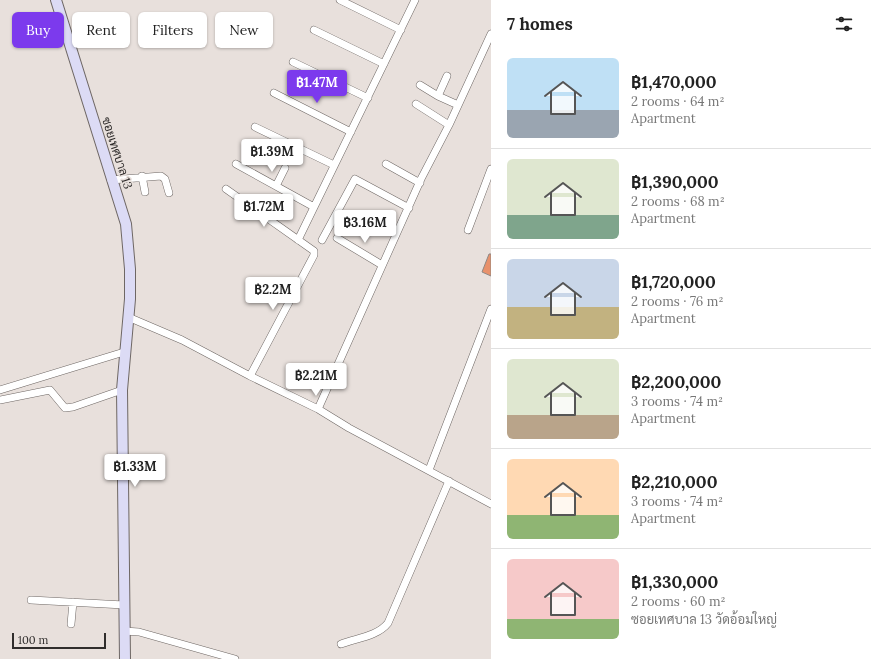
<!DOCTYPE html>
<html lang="en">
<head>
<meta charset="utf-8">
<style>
	:root { --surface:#fff; --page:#f6f6f6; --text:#222; --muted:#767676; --line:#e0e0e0; --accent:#7c3aed }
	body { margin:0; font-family:Lora,Sarabun,serif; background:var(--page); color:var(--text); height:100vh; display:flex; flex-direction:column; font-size:15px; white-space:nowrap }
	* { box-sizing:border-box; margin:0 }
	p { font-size:13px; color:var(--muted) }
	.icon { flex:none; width:22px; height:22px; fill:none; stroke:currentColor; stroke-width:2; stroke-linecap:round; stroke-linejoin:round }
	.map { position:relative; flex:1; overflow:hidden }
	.sheet { display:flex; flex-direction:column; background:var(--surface); width:380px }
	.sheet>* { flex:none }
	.hud { position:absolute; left:12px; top:12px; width:380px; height:36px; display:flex; gap:8px }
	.scale { position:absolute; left:12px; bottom:10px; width:94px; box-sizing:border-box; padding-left:4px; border:2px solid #302d2c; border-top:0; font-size:11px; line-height:14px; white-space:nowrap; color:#302d2c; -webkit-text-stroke:3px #e8e0dc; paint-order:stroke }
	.price { position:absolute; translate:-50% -34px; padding:0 9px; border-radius:4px; background:#fff; color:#222; font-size:13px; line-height:26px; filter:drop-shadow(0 1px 2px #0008) }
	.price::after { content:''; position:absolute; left:50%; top:24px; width:12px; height:9px; margin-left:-6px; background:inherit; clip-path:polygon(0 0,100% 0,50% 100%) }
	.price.active { background:var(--accent); color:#fff }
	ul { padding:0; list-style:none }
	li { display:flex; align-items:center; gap:12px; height:100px; padding:0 16px }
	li+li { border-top:1px solid var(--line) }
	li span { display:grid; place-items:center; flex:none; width:112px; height:80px; border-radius:6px; color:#555 }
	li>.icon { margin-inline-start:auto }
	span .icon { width:48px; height:48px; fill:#fffc; stroke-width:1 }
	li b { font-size:17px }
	h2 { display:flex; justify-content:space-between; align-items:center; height:48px; padding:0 16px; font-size:17px }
	.tag { padding:0 14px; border-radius:6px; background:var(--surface); box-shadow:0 1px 3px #0004; font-size:14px; line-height:36px }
	.tag.active { background:var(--accent); color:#fff }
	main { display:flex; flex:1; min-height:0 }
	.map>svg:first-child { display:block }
</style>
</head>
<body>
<main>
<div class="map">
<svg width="491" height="659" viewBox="0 0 491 659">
	<rect width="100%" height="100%" fill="#e8e0dc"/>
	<path fill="#e8916b" stroke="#8f8885" d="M489,254H491V276L482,272Z"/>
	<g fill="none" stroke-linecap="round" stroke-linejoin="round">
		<defs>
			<path id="street" d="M340,0L401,30
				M314,30L384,64
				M293,62L368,98
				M447,76L438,96L458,105
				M420,85L438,96
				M274,93L351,132
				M416,104L449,125
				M255,127L334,165
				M236,164L314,207
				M386,164L420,183
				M142,176L145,192
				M111,180L161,176L165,179L169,193
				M276,186L285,168
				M226,189L314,251V255L250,376
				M468,230L491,169
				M337,238L382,265
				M298,240L415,0
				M322,240L355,179L409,208
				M128,317L182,340L250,376L318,409L349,428L491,504
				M0,390L124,352
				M0,400L50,390L65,408L73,407L122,390
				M318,409L421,179L449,125L491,34
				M429,470L491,309
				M31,600L124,605
				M71,624L73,602
				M124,631L139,632L235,659
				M341,644C357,638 378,636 388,623L449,481"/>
			<path id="secondary" d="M56,0L126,224L130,269V299L122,390L125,659"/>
		</defs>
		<use href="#street" stroke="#6e6764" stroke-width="8"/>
		<use href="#secondary" stroke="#6e6764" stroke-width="12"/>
		<use href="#street" stroke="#fff" stroke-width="7"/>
		<use href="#secondary" stroke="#dcdbf5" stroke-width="10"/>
	</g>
	<g text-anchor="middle" stroke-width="3" stroke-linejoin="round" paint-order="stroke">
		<g font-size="12" fill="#302d2c" stroke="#e8e0dc">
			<text transform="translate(117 153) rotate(72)" y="4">ซอยเทศบาล 13</text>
		</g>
	</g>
</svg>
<div class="scale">100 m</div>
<b class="price active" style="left:317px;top:104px">฿1.47M</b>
<b class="price" style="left:272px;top:173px">฿1.39M</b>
<b class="price" style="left:264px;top:228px">฿1.72M</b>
<b class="price" style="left:365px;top:244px">฿3.16M</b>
<b class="price" style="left:273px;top:311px">฿2.2M</b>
<b class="price" style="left:316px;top:397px">฿2.21M</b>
<b class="price" style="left:135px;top:488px">฿1.33M</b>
<div class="hud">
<a class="tag active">Buy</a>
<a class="tag">Rent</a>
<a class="tag">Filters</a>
<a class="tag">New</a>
</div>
</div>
<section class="sheet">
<h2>7 homes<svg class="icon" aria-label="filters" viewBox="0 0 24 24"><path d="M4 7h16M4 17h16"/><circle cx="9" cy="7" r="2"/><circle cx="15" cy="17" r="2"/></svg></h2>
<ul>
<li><span style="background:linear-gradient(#bfe0f5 65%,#9aa5b1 0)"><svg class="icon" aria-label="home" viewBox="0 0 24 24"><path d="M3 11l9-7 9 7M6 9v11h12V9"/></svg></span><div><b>฿1,470,000</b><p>2 rooms · 64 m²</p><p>Apartment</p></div></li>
<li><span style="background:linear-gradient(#dfe7d0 70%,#7fa58c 0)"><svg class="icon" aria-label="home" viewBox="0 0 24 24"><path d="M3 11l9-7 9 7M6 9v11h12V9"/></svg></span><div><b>฿1,390,000</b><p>2 rooms · 68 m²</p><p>Apartment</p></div></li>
<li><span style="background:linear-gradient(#c9d6e8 60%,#c2b280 0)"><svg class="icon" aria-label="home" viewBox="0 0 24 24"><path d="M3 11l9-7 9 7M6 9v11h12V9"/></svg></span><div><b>฿1,720,000</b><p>2 rooms · 76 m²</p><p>Apartment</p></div></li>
<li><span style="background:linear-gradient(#dfe7d0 70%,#b9a48a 0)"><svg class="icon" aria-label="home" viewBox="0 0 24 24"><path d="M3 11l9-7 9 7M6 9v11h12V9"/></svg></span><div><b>฿2,200,000</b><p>3 rooms · 74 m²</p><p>Apartment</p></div></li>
<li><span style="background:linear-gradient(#ffd9b3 70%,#8fb573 0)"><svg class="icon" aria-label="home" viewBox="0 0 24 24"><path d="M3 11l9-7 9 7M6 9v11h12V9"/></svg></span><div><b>฿2,210,000</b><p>3 rooms · 74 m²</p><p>Apartment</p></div></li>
<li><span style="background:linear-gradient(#f6c9c9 75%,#8fb573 0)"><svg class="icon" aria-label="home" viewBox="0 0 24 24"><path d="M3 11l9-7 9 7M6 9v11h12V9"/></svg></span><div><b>฿1,330,000</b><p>2 rooms · 60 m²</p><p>ซอยเทศบาล 13 วัดอ้อมใหญ่</p></div></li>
</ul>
</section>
</main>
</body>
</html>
